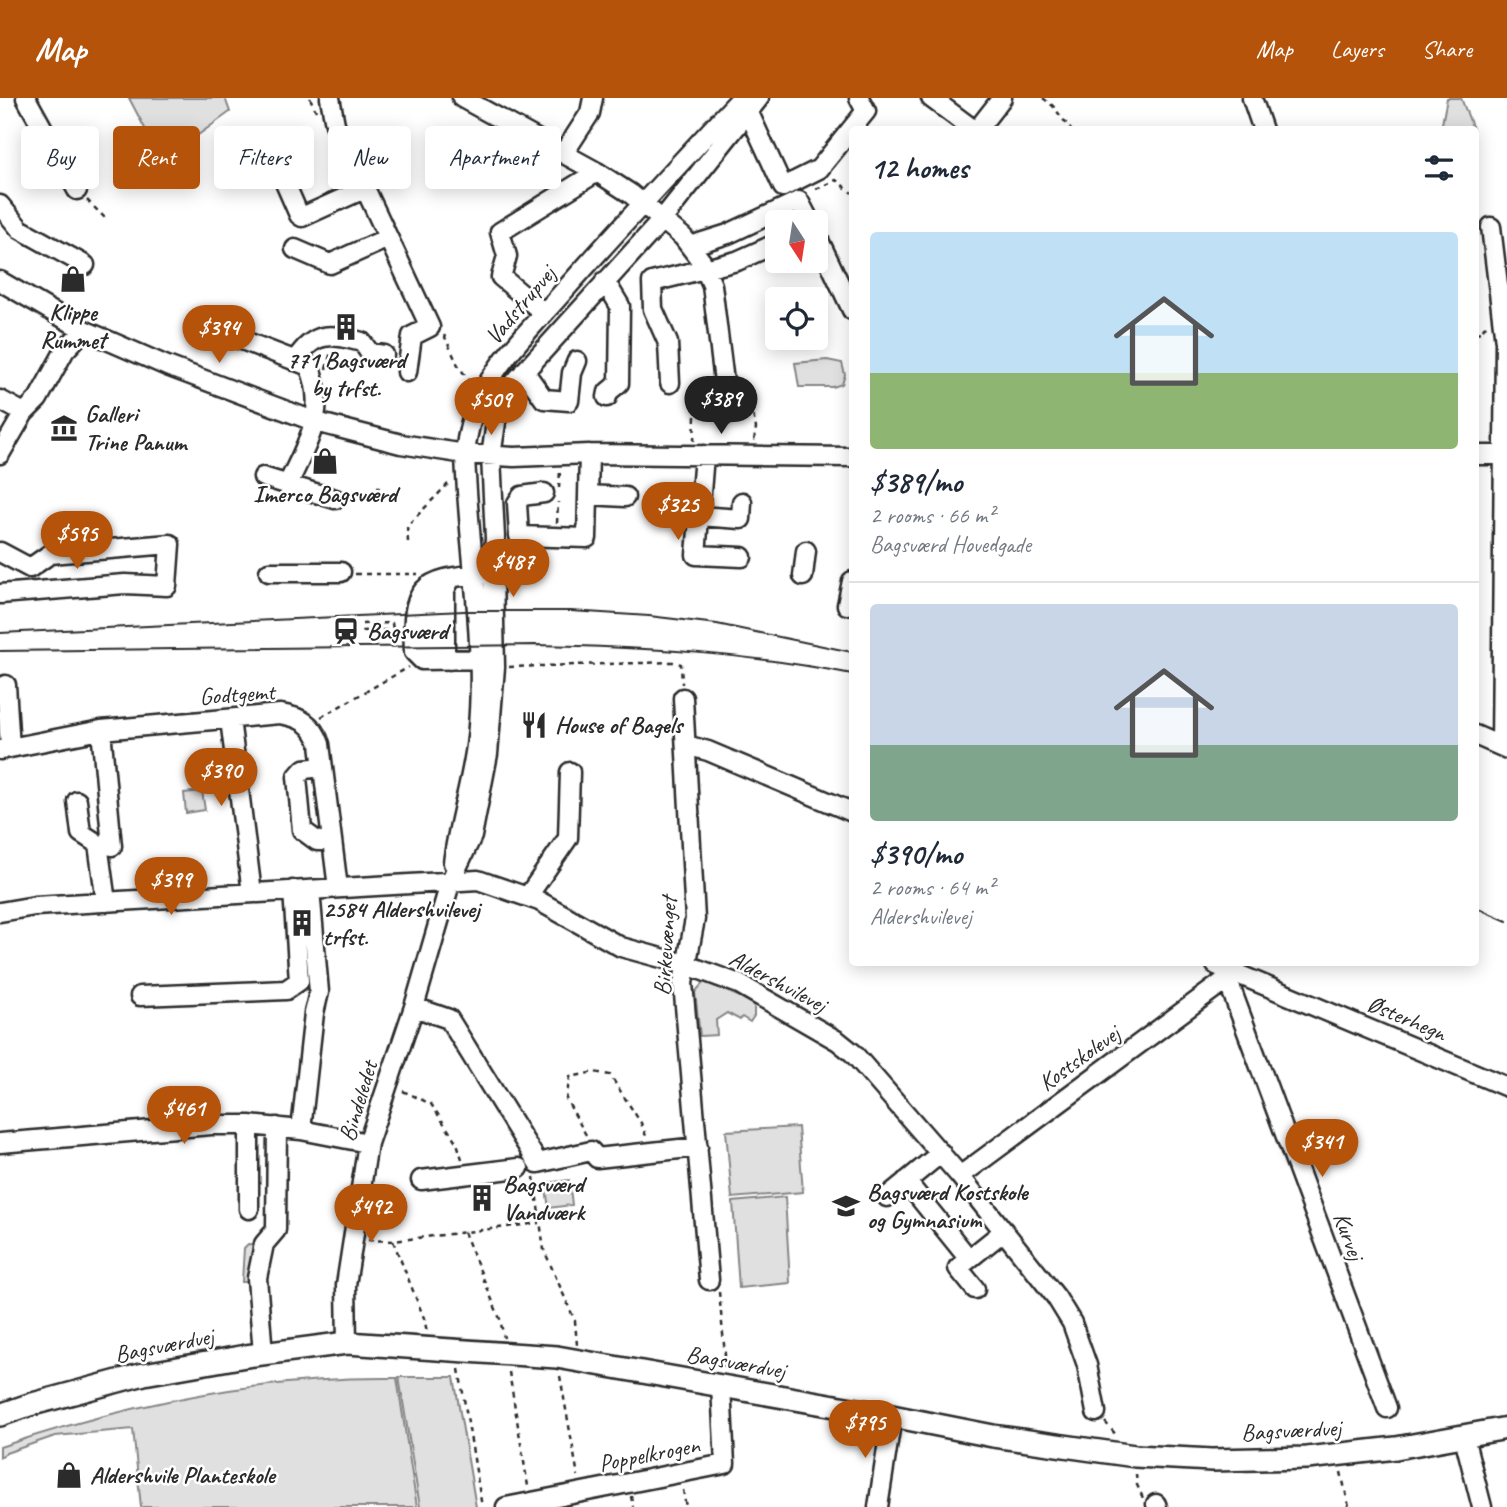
<!DOCTYPE html>
<html lang="en">
<head>
<meta charset="utf-8">
<style>
	:root { --surface:#fff; --page:#f2f2f3; --text:#1f2937; --muted:#747a83; --line:#e0e1e3; --accent:#b45309 }
	body { margin:0; font-family:Caveat,sans-serif; background:var(--page); color:var(--text); height:100vh; display:flex; flex-direction:column; font-size:26px; white-space:nowrap }
	* { box-sizing:border-box; margin:0 }
	p { font-size:23px; color:var(--muted) }
	.icon { flex:none; width:38px; height:38px; fill:none; stroke:currentColor; stroke-width:2; stroke-linecap:round; stroke-linejoin:round }
	.map { position:relative; flex:1; overflow:hidden }
	.drawer { position:absolute; left:849px; top:28px; width:630px; height:840px; display:flex; flex-direction:column; background:var(--surface); border-radius:7px; box-shadow:0 4px 18px #0003 }
	.drawer>* { flex:none }
	.guide { position:absolute; left:21px; top:28px; width:665px; height:63px; display:flex; gap:14px }
	.needle { width:46px; rotate:168deg }
	.buttons { position:absolute; left:765px; top:112px; display:grid; gap:14px }
	.buttons a { display:grid; place-items:center; width:63px; height:63px; border-radius:7px; background:var(--surface); box-shadow:0 4px 18px #0003; font-size:35px }
	.price { position:absolute; translate:-50% -60px; padding:0 16px; border-radius:24px; background:var(--accent); color:#fff; font-size:23px; line-height:46px; filter:drop-shadow(0 2px 4px #0008) }
	.price::after { content:''; position:absolute; left:50%; top:42px; width:21px; height:16px; margin-left:-10px; background:inherit; clip-path:polygon(0 0,100% 0,50% 100%) }
	.price.selected { background:#222; color:#fff }
	ul { padding:0; list-style:none }
	li { display:grid; align-content:center; gap:14px; height:371px; padding:0 21px }
	li+li { border-top:2px solid var(--line) }
	li span { display:grid; place-items:center; height:217px; border-radius:7px; color:#555 }
	li>.icon { margin-inline-start:auto }
	span .icon { width:126px; height:126px; fill:#fffc; stroke-width:1 }
	li b { font-size:30px }
	h2 { display:flex; justify-content:space-between; align-items:center; height:84px; padding:0 21px; font-size:30px }
	.pill { padding:0 24px; border-radius:7px; background:var(--surface); box-shadow:0 4px 18px #0003; font-size:24px; line-height:63px }
	.pill.selected { background:var(--accent); color:#fff }
	header { display:flex; align-items:center; gap:42px; box-sizing:border-box; height:98px; padding:0 35px; background:var(--accent); color:#fff }
	header strong { font-size:33px }
	nav { display:flex; gap:38px; margin-inline-start:auto; font-size:24px }
	.map>svg:first-child { display:block }
</style>
</head>
<body>
<header>
<strong>Map</strong>
<nav><a>Map</a><a>Layers</a><a>Share</a></nav>
</header>
<div class="map">
<svg width="1507" height="1409" viewBox="0 0 1507 1409">
	<rect width="100%" height="100%" fill="#fff"/>
	<filter id="ink" filterUnits="userSpaceOnUse"><feTurbulence type="fractalNoise" baseFrequency=".0143" numOctaves="2"/><feDisplacementMap in="SourceGraphic" scale="14" xChannelSelector="R" yChannelSelector="G"/><feConvolveMatrix kernelMatrix="1 2 1 2 8 2 1 2 1" color-interpolation-filters="sRGB"/></filter>
	<g filter="url(#ink)">
		<path fill="#e0e0e0" stroke="#868686" stroke-width="2" d="M129,0H225L230,14L162,63Z
			M1447,0H1461L1473,31H1441Z
			M827,262L842,265L845,277L842,286L833,289H799L795,265Z
			M202,693L205,712L186,715L184,695Z
			M704,884L738,898L754,907V918L750,924L742,919L740,922L727,915L716,922L717,937L700,938L695,894Z
			M798,1029L803,1094L732,1100L726,1033Z
			M569,1082L572,1107L549,1110L545,1085Z
			M785,1099L790,1185L739,1190L733,1104Z
			M248,1146L256,1147L254,1184H242L244,1150Z
			M399,1279H454L476,1409H420Z
			M397,1280L417,1409H141L133,1331L55,1338L6,1355L0,1359V1349C128,1306 261,1278 397,1280Z"/>
		<g fill="none" stroke-linecap="round" stroke-linejoin="round">
			<defs>
				<path id="minor" d="M26,0L77,92
					M330,0L335,26L430,229L412,238L407,274
					M462,0L597,74L631,96L683,139L702,164L712,187L728,316
					M931,0L974,32
					M1252,0L1263,32
					M749,15L783,89L819,71L866,13L859,0
					M977,32L1002,0
					M564,55L590,15L593,0
					M285,85L299,117L302,119L364,91
					M0,107L20,131L85,167
					M1491,129L1505,244L1501,648
					M816,136L852,212
					M690,148L728,136L799,103L810,124
					M295,151L330,166L388,140
					M0,183L84,232L167,268L316,324L401,346L465,356L514,359L589,356L852,359
					M605,183L620,208L619,285L608,294L607,299
					M544,215L501,179L507,158L500,134L597,74
					M224,235L309,268C329,313 306,347 287,388
					M295,263C315,232 330,236 362,244L370,255L384,257
					M524,273L544,301L569,303L572,275L577,263
					M670,285L668,245L653,211L652,184L737,163L777,145
					M0,302L24,315
					M0,356L24,315L38,301L65,252L84,232
					M704,357L696,457L742,459
					M1475,357H1507
					M263,379L335,401
					M544,395L522,398L517,405L519,438L587,440L589,356
					M588,397L625,399
					M699,418L741,421L742,404
					M0,454L30,470L50,456L170,446L167,488L125,486L0,496
					M269,474H341
					M484,476C419,480 411,490 414,554L422,562L488,561
					M803,478L806,453
					M428,488L429,555L435,562
					M847,507L852,483
					M450,562L445,554V492L451,480
					M6,587L10,650
					M683,600L695,821L683,885L709,1182
					M230,621L252,795
					M101,632L112,748
					M1475,637L1507,651
					M686,647L708,653L852,714
					M0,652L101,632L280,616C301,619 313,626 320,646L338,790
					M323,669L304,671L297,679L302,732L317,743L332,742
					M77,703L81,735L98,746L106,804
					M453,765C458,722 473,682 477,639C487,545 468,450 465,356C467,336 471,318 480,299C500,260 534,227 563,194C621,128 681,64 741,0
					M528,798L568,740L570,674
					M0,814L35,808L478,782L539,803L621,849L687,867L739,886L838,943L853,955L960,1078L1056,1199L1072,1225L1087,1267L1096,1314
					M1221,864L1387,1310
					M1216,867L1507,989
					M140,898L286,892L299,883L293,792
					M414,909L449,921L538,1065L591,1053L597,1060L698,1049
					M249,1027V1111
					M301,1032L314,915L319,894L310,792
					M0,1045L211,1027H249L301,1032L368,1045
					M960,1078L1227,881
					M421,1082L519,1070
					M906,1083L969,1161L1004,1133
					M887,1099L941,1055
					M969,1161L958,1170L975,1191
					M347,1245L346,1187L368,1045L414,909L451,782L472,738L488,656L495,569L493,476L495,440L491,358L498,311L504,296L661,123L759,0
					M263,1256L257,1180L264,1146L276,1132L277,1029
					M1464,1339L1482,1409
					M1156,1406L1157,1409
					M506,1409L725,1366L721,1288
					M878,1409L892,1318"/>
				<path id="major" d="M0,1317L29,1307L144,1276L246,1258L347,1245L557,1259L892,1318L993,1338L1135,1358L1212,1362L1307,1360L1396,1350L1507,1330"/>
			</defs>
			<use href="#minor" stroke="#2b2b2b" stroke-width="23"/>
			<use href="#major" stroke="#2b2b2b" stroke-width="26"/>
			<path stroke="#2b2b2b" stroke-width="2.5" stroke-dasharray="5 5" stroke-linecap="butt" d="M310,0L316,13
				M1043,0L1053,8L1071,32
				M816,91L836,82L852,95
				M87,102L105,120
				M1475,235L1482,234L1484,229L1488,228
				M444,237L458,267L469,283
				M326,271L331,254
				M744,317H753L756,330L754,343
				M694,343L695,318L713,317
				M377,389H380
				M559,390L560,372
				M557,425L558,404
				M408,444L407,428L450,384
				M355,476H418
				M362,526L392,525L393,532H397
				M362,533L393,532
				M509,569L673,564L681,566L682,586
				M321,619L409,569
				M403,993L431,1006L457,1045L462,1061
				M586,1037L566,1001L570,979L594,974L610,977L641,1025L646,1038
				M534,1079L544,1152L575,1223L577,1247
				M464,1134L500,1221L504,1240
				M368,1142L393,1143L539,1125
				M393,1143L424,1220L427,1234
				M719,1194L725,1257L723,1271
				M459,1271L482,1409
				M509,1274L528,1388
				M560,1278L578,1378
				M1105,1324L1117,1338
				M1341,1374L1349,1409
				M1136,1376L1137,1387L1143,1400
				M683,1392L686,1409
				M631,1398L633,1409"/>
			<use href="#minor" stroke="#fff" stroke-width="18"/>
			<use href="#major" stroke="#fff" stroke-width="21"/>
			<path stroke="#2b2b2b" stroke-width="2" d="M0,535L464,513H571L649,518L717,526L852,554
				M0,553L534,547C642,549 747,555 852,576
				M1475,809L1507,823"/>
		</g>
	</g>
	<defs>
		<symbol id="shop-bare" viewBox="-9 -9 18 18"><path d="M-5-2.5h2.3a2.7 3.5 0 0 1 5.4 0H5L5.5 6h-11ZM-1.5-2.5h3a1.5 2.3 0 0 0-3 0Z" fill="#2b2b2b" stroke="#fff" stroke-width="2.5" paint-order="stroke"/></symbol>
		<symbol id="building-bare" viewBox="-9 -9 18 18"><path d="M-4-6H4V6H1V3H-1V6H-4ZM-2.5-4.3h1.7v1.8h-1.7ZM.8-4.3h1.7v1.8H.8ZM-2.5-1h1.7V.8h-1.7ZM.8-1h1.7V.8H.8Z" fill="#2b2b2b" stroke="#fff" stroke-width="2.5" paint-order="stroke"/></symbol>
		<symbol id="museum-bare" viewBox="-9 -9 18 18"><path d="M0-6L6-3V-2H-6V-3ZM-5-1h2V3h-2ZM-1-1h2V3h-2ZM3-1h2V3H3ZM-6 4H6V6H-6Z" fill="#2b2b2b" stroke="#fff" stroke-width="2.5" paint-order="stroke"/></symbol>
		<symbol id="station-bare" viewBox="-9 -9 18 18"><path d="M-3-6H3Q5-6 5-4V2Q5 4 3 4L4.5 6H3L1.5 4h-3L-3 6H-4.5L-3 4Q-5 4-5 2V-4Q-5-6-3-6ZM-3.5-4v3h7v-3ZM-3.5 1v1.5H-2V1ZM2 1v1.5H3.5V1Z" fill="#2b2b2b" stroke="#fff" stroke-width="2.5" paint-order="stroke"/></symbol>
		<symbol id="restaurant-bare" viewBox="-9 -9 18 18"><path d="M-5-6h1v4h1v-4h1v4h1v-4h1v5L-1.5 .5V6h-2V.5L-5-1ZM5-6V6H3V1.5H1.5Q1.5-4 5-6Z" fill="#2b2b2b" stroke="#fff" stroke-width="2.5" paint-order="stroke"/></symbol>
		<symbol id="school-bare" viewBox="-9 -9 18 18"><path d="M0-5L7-2L0 1L-7-2ZM-4 1L0 2.5L4 1V4Q0 6-4 4Z" fill="#2b2b2b" stroke="#fff" stroke-width="2.5" paint-order="stroke"/></symbol>
	</defs>
	<g fill-rule="evenodd">
		<use href="#shop-bare" x="54" y="162" width="38" height="38"/>
		<use href="#building-bare" x="327" y="210" width="38" height="38"/>
		<use href="#museum-bare" x="45" y="311" width="38" height="38"/>
		<use href="#shop-bare" x="306" y="344" width="38" height="38"/>
		<use href="#station-bare" x="327" y="514" width="38" height="38"/>
		<use href="#restaurant-bare" x="515" y="608" width="38" height="38"/>
		<use href="#building-bare" x="283" y="806" width="38" height="38"/>
		<use href="#building-bare" x="463" y="1081" width="38" height="38"/>
		<use href="#school-bare" x="827" y="1089" width="38" height="38"/>
		<use href="#shop-bare" x="50" y="1358" width="38" height="38"/>
	</g>
	<g text-anchor="middle" stroke-width="5" stroke-linejoin="round" paint-order="stroke">
		<g font-size="24" fill="#2b2b2b" stroke="#fff">
			<text transform="translate(520 207) rotate(-50)" y="8">Vadstrupvej</text>
			<text transform="translate(237 596) rotate(-4)" y="8">Godtgemt</text>
			<text transform="translate(665 848) rotate(-86)" y="8">Birkevænget</text>
			<text transform="translate(778 883) rotate(28)" y="8">Aldershvilevej</text>
			<text transform="translate(1407 920) rotate(23)" y="8">Østerhegn</text>
			<text transform="translate(1079 960) rotate(-36)" y="8">Kostskolevej</text>
			<text transform="translate(358 1003) rotate(-73)" y="8">Bindeledet</text>
			<text transform="translate(1349 1138) rotate(70)" y="8">Kurvej</text>
			<text transform="translate(164 1247) rotate(-11)" y="8">Bagsværdvej</text>
			<text transform="translate(736 1264) rotate(10)" y="8">Bagsværdvej</text>
			<text transform="translate(1291 1332) rotate(-3)" y="8">Bagsværdvej</text>
			<text transform="translate(649 1356) rotate(-11)" y="8">Poppelkrogen</text>
		</g>
		<g font-size="24" font-weight="bold" fill="#2b2b2b" stroke="#fff" text-anchor="start">
			<text x="73" y="222" text-anchor="middle">Klippe<tspan x="73" dy="28">Rummet</tspan></text>
			<text x="346" y="270" text-anchor="middle">771 Bagsværd<tspan x="346" dy="28">by trfst.</tspan></text>
			<text x="85" y="324">Galleri<tspan x="85" dy="28">Trine Panum</tspan></text>
			<text x="325" y="404" text-anchor="middle">Imerco Bagsværd</text>
			<text x="367" y="541">Bagsværd</text>
			<text x="555" y="635">House of Bagels</text>
			<text x="323" y="819">2584 Aldershvilevej<tspan x="323" dy="28">trfst.</tspan></text>
			<text x="503" y="1094">Bagsværd<tspan x="503" dy="28">Vandværk</tspan></text>
			<text x="867" y="1102">Bagsværd Kostskole<tspan x="867" dy="28">og Gymnasium</tspan></text>
			<text x="90" y="1385">Aldershvile Planteskole</text>
		</g>
	</g>
</svg>
<div class="buttons">
<a><svg class="needle" viewBox="-14 -14 28 28"><path d="M0-13l5 13h-10z" fill="#e53935"/><path d="M0 13l5-13h-10z" fill="#747a83"/></svg></a>
<a><svg class="icon" aria-label="locate" viewBox="0 0 24 24"><circle cx="12" cy="12" r="6"/><path d="M12 2v4M12 18v4M2 12h4M18 12h4"/></svg></a>
</div>
<b class="price" style="left:219px;top:267px">$394</b>
<b class="price selected" style="left:721px;top:338px">$389</b>
<b class="price" style="left:491px;top:339px">$509</b>
<b class="price" style="left:678px;top:444px">$325</b>
<b class="price" style="left:77px;top:473px">$595</b>
<b class="price" style="left:513px;top:501px">$487</b>
<b class="price" style="left:221px;top:710px">$390</b>
<b class="price" style="left:171px;top:819px">$399</b>
<b class="price" style="left:184px;top:1048px">$461</b>
<b class="price" style="left:1322px;top:1081px">$341</b>
<b class="price" style="left:371px;top:1146px">$492</b>
<b class="price" style="left:865px;top:1362px">$795</b>
<div class="guide">
<a class="pill">Buy</a>
<a class="pill selected">Rent</a>
<a class="pill">Filters</a>
<a class="pill">New</a>
<a class="pill">Apartment</a>
</div>
<section class="drawer">
<h2>12 homes<svg class="icon" aria-label="filters" viewBox="0 0 24 24"><path d="M4 7h16M4 17h16"/><circle cx="9" cy="7" r="2"/><circle cx="15" cy="17" r="2"/></svg></h2>
<ul>
<li><span style="background:linear-gradient(#bfe0f5 65%,#8fb573 0)"><svg class="icon" aria-label="home" viewBox="0 0 24 24"><path d="M3 11l9-7 9 7M6 9v11h12V9"/></svg></span><div><b>$389/mo</b><p>2 rooms · 66 m²</p><p>Bagsværd Hovedgade</p></div></li>
<li><span style="background:linear-gradient(#c9d6e8 65%,#7fa58c 0)"><svg class="icon" aria-label="home" viewBox="0 0 24 24"><path d="M3 11l9-7 9 7M6 9v11h12V9"/></svg></span><div><b>$390/mo</b><p>2 rooms · 64 m²</p><p>Aldershvilevej</p></div></li>
</ul>
</section>
</div>
</body>
</html>
